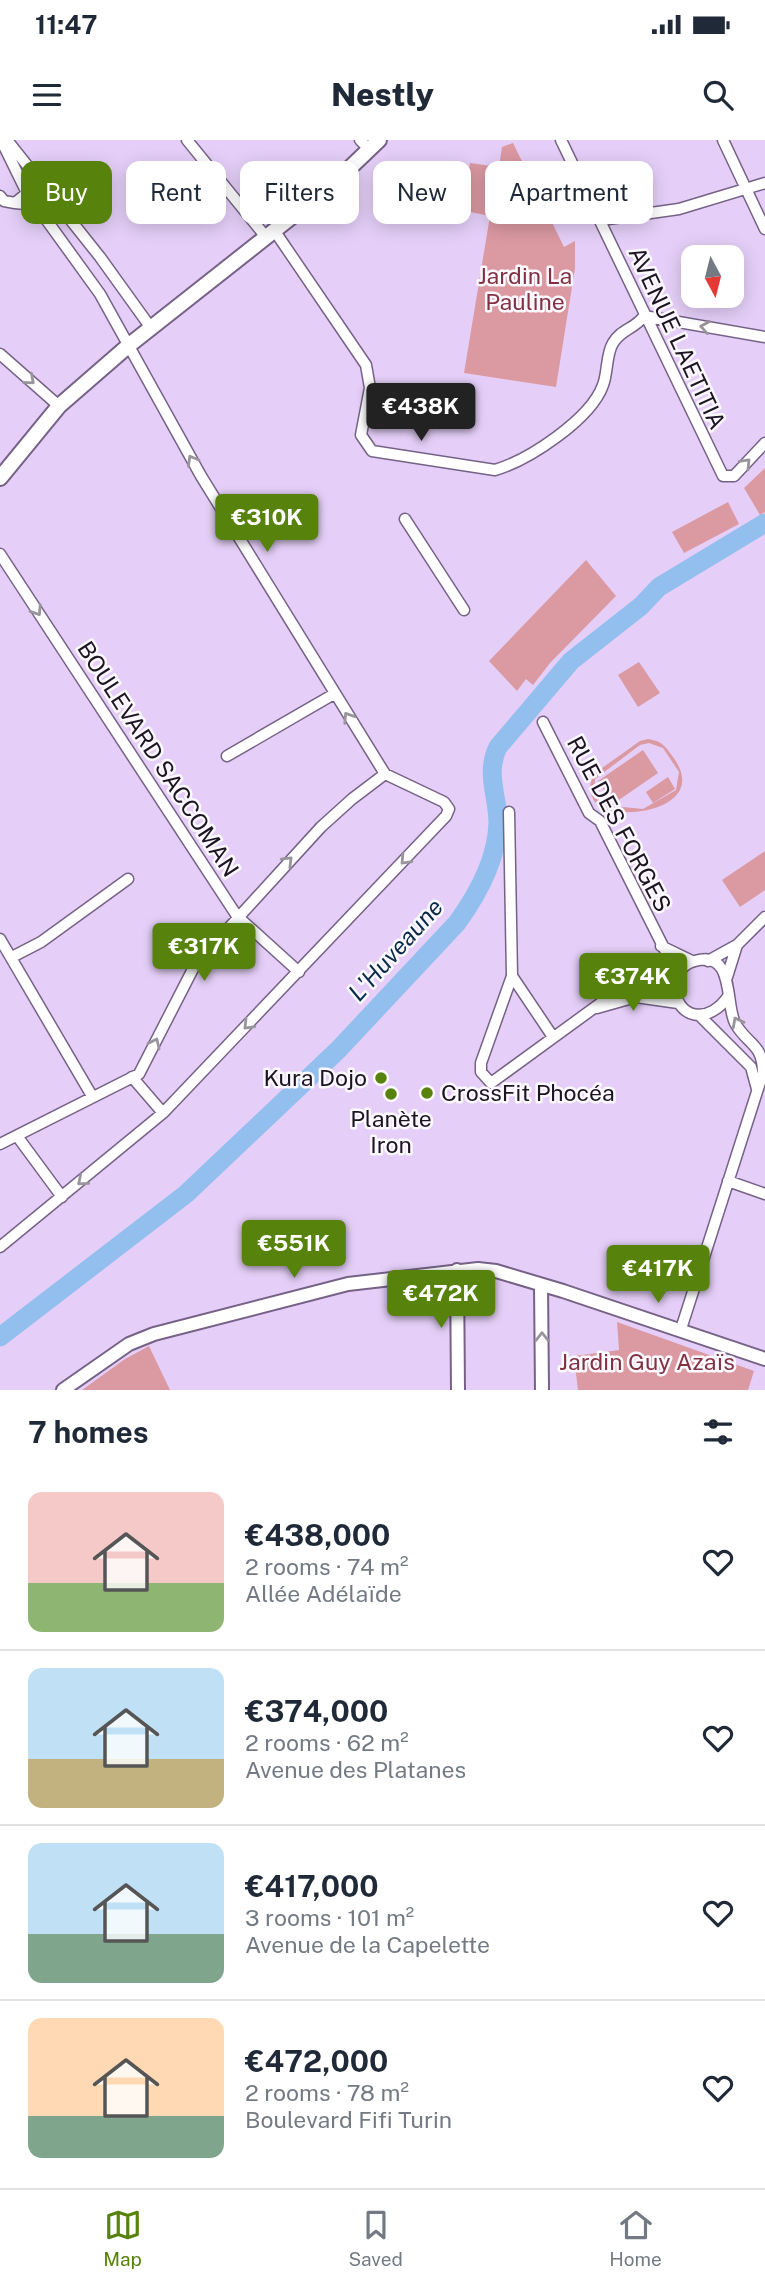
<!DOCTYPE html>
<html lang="en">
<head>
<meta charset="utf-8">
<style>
	:root { --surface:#fff; --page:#f6f6f7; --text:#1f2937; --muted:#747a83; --line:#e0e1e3; --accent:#57820b }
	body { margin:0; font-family:"Public Sans",sans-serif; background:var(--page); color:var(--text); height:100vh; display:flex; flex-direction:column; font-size:26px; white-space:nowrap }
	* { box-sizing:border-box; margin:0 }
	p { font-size:23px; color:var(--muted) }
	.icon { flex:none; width:38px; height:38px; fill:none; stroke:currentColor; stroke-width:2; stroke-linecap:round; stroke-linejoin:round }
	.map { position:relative; height:1250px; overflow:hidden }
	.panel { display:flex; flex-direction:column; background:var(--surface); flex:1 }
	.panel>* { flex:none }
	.hud { position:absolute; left:21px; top:21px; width:724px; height:63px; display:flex; gap:14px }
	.needle { width:46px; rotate:173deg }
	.fabs { position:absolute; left:681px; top:105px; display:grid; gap:14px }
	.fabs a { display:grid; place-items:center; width:63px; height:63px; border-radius:14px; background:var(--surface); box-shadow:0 4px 18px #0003; font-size:35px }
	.price { position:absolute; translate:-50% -60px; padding:0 16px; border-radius:7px; background:var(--accent); color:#fff; font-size:23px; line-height:46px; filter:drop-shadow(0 2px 4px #0008) }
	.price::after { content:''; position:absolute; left:50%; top:42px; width:21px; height:16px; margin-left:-10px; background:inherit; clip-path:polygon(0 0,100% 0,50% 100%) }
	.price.current { background:#222; color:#fff }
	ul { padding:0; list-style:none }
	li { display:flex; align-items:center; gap:21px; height:175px; padding:0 28px }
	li+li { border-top:2px solid var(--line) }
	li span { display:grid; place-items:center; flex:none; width:196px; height:140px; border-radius:14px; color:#555 }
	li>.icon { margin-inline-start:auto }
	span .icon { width:84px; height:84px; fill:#fffc; stroke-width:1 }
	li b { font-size:30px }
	h2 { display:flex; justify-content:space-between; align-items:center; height:84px; padding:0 28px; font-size:30px }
	.tag { padding:0 24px; border-radius:14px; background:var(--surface); box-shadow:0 4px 18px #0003; font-size:24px; line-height:63px }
	.tag.current { background:var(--accent); color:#fff }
	.status { display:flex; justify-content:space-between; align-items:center; height:49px; padding:0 35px; background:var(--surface); direction:ltr }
	.status svg { height:19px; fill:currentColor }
	header { display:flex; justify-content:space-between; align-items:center; height:91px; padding:0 28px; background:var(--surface); font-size:32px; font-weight:800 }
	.menu { display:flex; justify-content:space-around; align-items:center; height:98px; border-top:2px solid var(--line); background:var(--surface); font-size:19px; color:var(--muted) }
	.menu a { display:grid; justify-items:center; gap:4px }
	.menu .current { color:var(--accent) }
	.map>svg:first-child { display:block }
</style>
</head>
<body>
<div class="status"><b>11:47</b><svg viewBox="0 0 49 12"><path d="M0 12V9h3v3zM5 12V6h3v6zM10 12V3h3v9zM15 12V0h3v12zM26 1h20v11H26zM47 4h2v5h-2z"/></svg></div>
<header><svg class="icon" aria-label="menu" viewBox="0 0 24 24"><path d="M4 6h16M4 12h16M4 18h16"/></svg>Nestly<svg class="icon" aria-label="search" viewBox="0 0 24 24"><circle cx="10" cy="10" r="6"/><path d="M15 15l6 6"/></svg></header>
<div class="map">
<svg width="765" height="1250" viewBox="0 0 765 1250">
	<rect width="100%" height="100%" fill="#e5cff8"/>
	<path fill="#db99a2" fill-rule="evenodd" d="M513,3L564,107L575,101V128L556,247L464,233L490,76L461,70L470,23L499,27L502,7Z
		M765,328V372L760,375L744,348Z
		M728,362L739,384L684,413L672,392Z
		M586,420L616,456L550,523L533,545L526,539L517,551L489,521Z
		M639,522L660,553L638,567L618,535Z
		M648,599C662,601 665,606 673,617C708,664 635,681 600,668C589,657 587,646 595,633L640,601ZM649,603L663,608L679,632L676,650L643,669L602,665L594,654L595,639L640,605Z
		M643,610L658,633L613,664L598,641Z
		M668,637L675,649L653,663L646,652Z
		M765,711V750L740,767L722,740Z
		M617,1182L754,1231L748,1250H578L574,1216L619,1210Z
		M149,1206L170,1250H82L125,1219Z"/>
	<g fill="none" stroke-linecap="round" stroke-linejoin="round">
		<path stroke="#92bfee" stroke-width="19" d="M0,1197L186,1054L338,910L457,783C478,754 497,719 498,683C498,656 485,633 498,607L571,521L641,466L659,447L765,383"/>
		<defs>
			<path id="minor" d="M7,0L100,117L151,188
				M187,0L266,97
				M360,0L369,9
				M561,0L723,336H734L765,303
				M723,0L765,89
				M27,53L15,63L35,65
				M0,56L4,61L15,63
				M601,80L679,69L765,43
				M274,90L366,225L370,248L361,295L372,311L495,330C529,320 591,279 603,245C608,232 606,214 613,203C621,189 635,189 644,176L765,197
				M0,214L59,266
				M405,379L464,470
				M0,414L237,776L299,832
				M543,582L589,673L600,681L677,834
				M227,616L334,554
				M509,672L512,836L481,923V932L491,943L631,841L641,837L674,843
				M0,799L92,956
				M661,806L692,821
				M12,817L41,802L128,739
				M708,821L737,805L765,777
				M512,836L553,897
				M727,837L737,805
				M597,868L636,857L678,863
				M699,875L751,927L757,949
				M132,937L163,973
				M17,996L62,1057
				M0,1004L139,934L195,825L321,687L352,659L385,634
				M728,1041L765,1054
				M0,1107L163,973L446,676L449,669L444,662L385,634L201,336L100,154L27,53L1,0
				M681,1189L763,933C763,903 747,905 735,883C725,864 735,809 695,821C683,824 678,832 674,843C675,881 710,885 729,855"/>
			<path id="tertiary" d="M457,1130L458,1250
				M541,1145L542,1250
				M63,1250L129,1204L154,1194L348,1144L478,1129L496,1131L563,1151L765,1219"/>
			<path id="secondary" d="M0,338L59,266L128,206L332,45L379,0"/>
		</defs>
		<use href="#minor" stroke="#766286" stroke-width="13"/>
		<use href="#tertiary" stroke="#766286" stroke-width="16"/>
		<use href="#secondary" stroke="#766286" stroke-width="18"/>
		<use href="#minor" stroke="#fff" stroke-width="10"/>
		<use href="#tertiary" stroke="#fff" stroke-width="12"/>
		<use href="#secondary" stroke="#fff" stroke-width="14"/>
	</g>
	<defs><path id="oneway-chevron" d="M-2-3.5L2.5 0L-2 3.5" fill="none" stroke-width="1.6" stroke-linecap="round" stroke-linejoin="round" transform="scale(1.75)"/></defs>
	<g stroke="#99959c">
		<use href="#oneway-chevron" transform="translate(705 187) rotate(-170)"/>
		<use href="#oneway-chevron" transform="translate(30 240) rotate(41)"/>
		<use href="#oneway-chevron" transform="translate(192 320) rotate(-120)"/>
		<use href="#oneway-chevron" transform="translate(746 323) rotate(-46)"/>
		<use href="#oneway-chevron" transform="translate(37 471) rotate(57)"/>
		<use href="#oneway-chevron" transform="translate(348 577) rotate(-123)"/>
		<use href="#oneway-chevron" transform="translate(405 720) rotate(133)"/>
		<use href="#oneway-chevron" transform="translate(288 721) rotate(-45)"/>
		<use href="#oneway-chevron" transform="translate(737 882) rotate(-118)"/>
		<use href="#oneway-chevron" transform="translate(248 885) rotate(134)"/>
		<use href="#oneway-chevron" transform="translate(155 903) rotate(-65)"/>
		<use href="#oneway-chevron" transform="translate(82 1041) rotate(140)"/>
		<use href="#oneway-chevron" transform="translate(542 1197) rotate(-90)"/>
	</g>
	<g fill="#57820b" stroke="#fbf9fd" stroke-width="2.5">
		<circle cx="381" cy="938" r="7"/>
		<circle cx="427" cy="953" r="7"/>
		<circle cx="391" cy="954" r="7"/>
	</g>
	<g text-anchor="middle" stroke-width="5" stroke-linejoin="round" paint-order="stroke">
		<g font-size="23" fill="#823143" stroke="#fbf9fd">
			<text x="525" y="144">Jardin La<tspan x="525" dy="26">Pauline</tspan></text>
			<text x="647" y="1230">Jardin Guy Azaïs</text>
		</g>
		<g font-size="23" fill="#1c1422" stroke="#fbf9fd">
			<text transform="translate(677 198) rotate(65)" y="8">AVENUE LAETITIA</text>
			<text transform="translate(158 619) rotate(57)" y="8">BOULEVARD SACCOMAN</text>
			<text transform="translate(619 684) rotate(62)" y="8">RUE DES FORGES</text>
		</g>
		<g font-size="23" fill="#1c1422" stroke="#fbf9fd" text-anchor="end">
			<text x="367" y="946">Kura Dojo</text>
			<text x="441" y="961" text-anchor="start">CrossFit Phocéa</text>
			<text x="391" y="987" text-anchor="middle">Planète<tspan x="391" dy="26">Iron</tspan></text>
		</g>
		<g font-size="24" font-style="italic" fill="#082b49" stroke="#fbf9fd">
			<text transform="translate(396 810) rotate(-48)" y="8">L'Huveaune</text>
		</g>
	</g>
</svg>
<div class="fabs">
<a><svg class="needle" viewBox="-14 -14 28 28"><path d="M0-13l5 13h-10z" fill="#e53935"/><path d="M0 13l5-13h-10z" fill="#747a83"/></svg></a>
</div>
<b class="price current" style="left:421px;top:303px">€438K</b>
<b class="price" style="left:267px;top:414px">€310K</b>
<b class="price" style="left:204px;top:843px">€317K</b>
<b class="price" style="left:633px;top:873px">€374K</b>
<b class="price" style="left:294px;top:1140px">€551K</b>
<b class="price" style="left:658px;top:1165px">€417K</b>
<b class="price" style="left:441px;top:1190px">€472K</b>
<div class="hud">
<a class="tag current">Buy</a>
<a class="tag">Rent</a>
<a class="tag">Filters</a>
<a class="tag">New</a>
<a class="tag">Apartment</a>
</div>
</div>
<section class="panel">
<h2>7 homes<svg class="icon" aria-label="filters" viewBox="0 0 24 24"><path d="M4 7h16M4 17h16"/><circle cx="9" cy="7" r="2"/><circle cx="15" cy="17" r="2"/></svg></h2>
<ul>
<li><span style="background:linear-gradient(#f6c9c9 65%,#8fb573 0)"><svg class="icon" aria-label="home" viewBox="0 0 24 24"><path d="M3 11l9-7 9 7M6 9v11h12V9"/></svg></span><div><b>€438,000</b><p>2 rooms · 74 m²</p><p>Allée Adélaïde</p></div><svg class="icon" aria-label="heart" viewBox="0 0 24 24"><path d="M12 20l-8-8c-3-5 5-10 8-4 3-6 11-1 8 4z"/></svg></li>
<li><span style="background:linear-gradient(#bfe0f5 65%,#c2b280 0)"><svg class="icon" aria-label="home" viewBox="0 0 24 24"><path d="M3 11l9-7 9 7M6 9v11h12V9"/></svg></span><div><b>€374,000</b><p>2 rooms · 62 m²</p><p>Avenue des Platanes</p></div><svg class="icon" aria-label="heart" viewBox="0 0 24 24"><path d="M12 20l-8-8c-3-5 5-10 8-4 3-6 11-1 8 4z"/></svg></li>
<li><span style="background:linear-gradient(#bfe0f5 65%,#7fa58c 0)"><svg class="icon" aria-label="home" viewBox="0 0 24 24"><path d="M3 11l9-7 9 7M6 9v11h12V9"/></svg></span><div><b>€417,000</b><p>3 rooms · 101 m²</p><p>Avenue de la Capelette</p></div><svg class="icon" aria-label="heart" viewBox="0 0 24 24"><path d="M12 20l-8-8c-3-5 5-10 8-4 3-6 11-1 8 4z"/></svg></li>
<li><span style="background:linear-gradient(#ffd9b3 70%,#7fa58c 0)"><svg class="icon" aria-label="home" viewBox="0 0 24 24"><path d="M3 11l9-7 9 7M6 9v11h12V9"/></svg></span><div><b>€472,000</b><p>2 rooms · 78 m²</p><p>Boulevard Fifi Turin</p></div><svg class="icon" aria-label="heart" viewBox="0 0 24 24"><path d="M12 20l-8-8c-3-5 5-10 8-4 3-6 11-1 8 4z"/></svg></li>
</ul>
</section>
<nav class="menu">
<a class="current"><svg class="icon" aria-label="map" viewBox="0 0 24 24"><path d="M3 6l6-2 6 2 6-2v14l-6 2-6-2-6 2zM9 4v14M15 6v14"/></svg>Map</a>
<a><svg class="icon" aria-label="saved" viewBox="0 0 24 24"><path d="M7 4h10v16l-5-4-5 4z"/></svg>Saved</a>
<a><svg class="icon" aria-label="home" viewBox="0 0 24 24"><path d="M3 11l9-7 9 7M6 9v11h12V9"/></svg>Home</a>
</nav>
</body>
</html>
